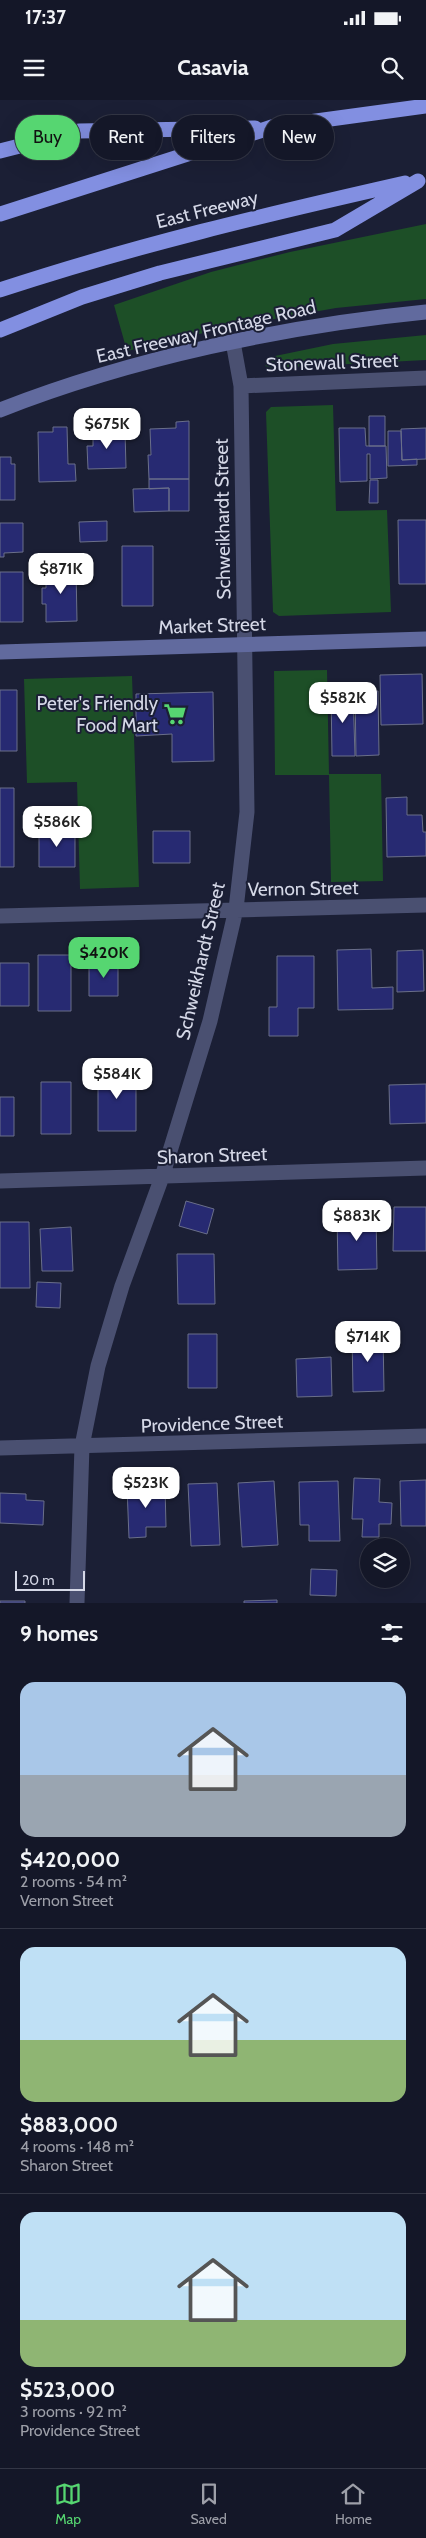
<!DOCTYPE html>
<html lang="en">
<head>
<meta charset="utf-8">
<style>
	:root { --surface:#141728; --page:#212434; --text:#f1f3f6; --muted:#9d9fa8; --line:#333645; --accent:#56d671 }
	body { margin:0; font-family:Cabin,sans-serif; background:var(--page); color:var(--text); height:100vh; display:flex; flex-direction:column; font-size:19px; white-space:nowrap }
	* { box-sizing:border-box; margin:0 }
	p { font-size:16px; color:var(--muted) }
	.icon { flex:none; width:28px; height:28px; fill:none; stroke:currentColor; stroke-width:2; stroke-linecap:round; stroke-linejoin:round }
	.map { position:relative; height:1503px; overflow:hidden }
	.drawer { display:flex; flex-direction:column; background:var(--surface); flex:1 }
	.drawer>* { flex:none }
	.guide { position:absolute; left:15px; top:15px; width:396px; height:45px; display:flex; gap:10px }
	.fabs { position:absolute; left:360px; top:1438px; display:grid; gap:10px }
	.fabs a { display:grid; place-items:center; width:50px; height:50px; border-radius:50%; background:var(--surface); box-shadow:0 5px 20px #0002,0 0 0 1px var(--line); font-size:25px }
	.scale { position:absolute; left:15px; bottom:12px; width:70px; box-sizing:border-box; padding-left:5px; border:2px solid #d5d8e7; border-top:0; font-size:14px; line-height:18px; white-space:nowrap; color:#d5d8e7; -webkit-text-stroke:4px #1b1f35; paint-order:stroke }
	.price { position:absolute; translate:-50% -42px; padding:0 11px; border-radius:10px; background:#fff; color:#222; font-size:16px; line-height:32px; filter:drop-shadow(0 1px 2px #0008) }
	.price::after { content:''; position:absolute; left:50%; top:30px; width:15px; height:11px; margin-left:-8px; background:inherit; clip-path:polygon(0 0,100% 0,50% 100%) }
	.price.active { background:var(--accent); color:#111 }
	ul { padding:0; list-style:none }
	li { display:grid; align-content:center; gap:10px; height:265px; padding:0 20px }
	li+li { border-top:1px solid var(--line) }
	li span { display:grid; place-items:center; height:155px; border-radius:15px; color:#555 }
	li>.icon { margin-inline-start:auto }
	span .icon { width:90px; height:90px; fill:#fffc; stroke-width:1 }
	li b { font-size:21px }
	h2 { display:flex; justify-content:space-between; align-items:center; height:60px; padding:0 20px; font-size:21px }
	.tag { padding:0 18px; border-radius:22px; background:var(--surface); box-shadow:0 5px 20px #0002,0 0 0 1px var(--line); font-size:18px; line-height:45px }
	.tag.active { background:var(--accent); color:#111 }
	.status { display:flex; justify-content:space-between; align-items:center; height:35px; padding:0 25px; background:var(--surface); direction:ltr }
	.status svg { height:14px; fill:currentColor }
	header { display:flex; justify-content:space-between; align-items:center; height:65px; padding:0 20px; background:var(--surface); font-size:22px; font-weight:800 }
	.menu { display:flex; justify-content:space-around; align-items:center; height:70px; border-top:1px solid var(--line); background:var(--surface); font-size:14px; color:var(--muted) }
	.menu a { display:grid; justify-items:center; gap:2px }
	.menu .active { color:var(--accent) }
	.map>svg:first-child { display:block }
</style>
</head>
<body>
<div class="status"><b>17:37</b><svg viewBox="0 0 49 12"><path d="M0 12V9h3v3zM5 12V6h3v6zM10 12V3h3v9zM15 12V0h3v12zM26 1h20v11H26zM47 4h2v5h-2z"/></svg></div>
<header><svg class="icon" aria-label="menu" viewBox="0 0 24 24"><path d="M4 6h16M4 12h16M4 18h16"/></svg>Casavia<svg class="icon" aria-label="search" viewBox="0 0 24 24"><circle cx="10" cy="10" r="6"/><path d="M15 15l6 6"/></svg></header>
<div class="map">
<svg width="426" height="1503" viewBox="0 0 426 1503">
	<rect width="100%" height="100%" fill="#1b1f35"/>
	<path fill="#1d4f27" d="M426,124V199L336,208L229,227L127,251L114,205L211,172L290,152Z
		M426,235V260L272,268L265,266L275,256L333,244Z
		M333,305L336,411L387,410L391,512L279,516L273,512L266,312L271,307Z
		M327,570L329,674H381L383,781L331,782L329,675H275L274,571Z
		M132,576L139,787L80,789L77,682L27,683L24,579Z"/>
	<path fill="#272a72" stroke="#6a6f8a" d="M369,316H385V346H369Z
		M189,321V379H149L148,355H151L150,329L176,328V322Z
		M97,326H104V331H125L126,368L88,369L87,346H93V332H97Z
		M53,327H67L68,364H75L76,381L39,382L38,332H53Z
		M339,328H365L366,346H386L387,378L370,379V354H367V381L340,382Z
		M426,328V359L402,360L401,329Z
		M388,331H401L402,360L417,359V365L388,366Z
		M0,357H11V364H15V400H0Z
		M149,379H189V411H169V388L149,389Z
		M370,380H378V403H369Z
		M169,388V411L134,412L133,389Z
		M398,420H426V484H399Z
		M107,421V441L80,442L79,422Z
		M0,423H23V452L4,453V457H0Z
		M122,446H153V506H122Z
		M46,469H76L77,521L46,522V504H42V488H46Z
		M0,472H23V522H0Z
		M422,574L423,624L381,625L380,575Z
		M0,590H17V651H0Z
		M331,591H353L355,656H332Z
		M355,591H378L379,655L356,656Z
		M213,592L214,661L172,662V634L136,636V594Z
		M0,688H14V767H0Z
		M407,697V715H422L423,732H426V756L387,757L386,698Z
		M39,730H75V767H39Z
		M153,731H190V763H153Z
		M371,849L372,888L393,887V909L338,910L337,850Z
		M423,850L424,891L397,892V851Z
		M38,855H71V911H38Z
		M277,856H314V908H298V936H269V907H277Z
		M89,862H118V896H89Z
		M0,863H29V906H0Z
		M98,968H136V1031H98Z
		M41,982H71V1034H41Z
		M426,984V1023L390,1024L389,985Z
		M0,997H14V1036H0Z
		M186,1101L214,1109L207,1134L179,1126Z
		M394,1107H426V1151H393Z
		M376,1114L377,1169L338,1170L337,1115Z
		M0,1122H29L30,1188H0Z
		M71,1127L73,1171H42L40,1129Z
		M177,1154H214L215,1204H178Z
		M37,1182L61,1183L60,1208L36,1207Z
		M188,1234H217V1288H188Z
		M352,1234H383L384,1291L353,1292Z
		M331,1257L332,1296L297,1297L296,1259Z
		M354,1378L380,1379L379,1402L392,1403L391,1424H379V1437H362L363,1419H352Z
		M426,1380V1426H401L400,1381Z
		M274,1381L278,1445L242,1447L238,1383Z
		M338,1381L340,1441H309V1425H300L299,1382Z
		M217,1383L220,1445L191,1446L188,1384Z
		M165,1386L166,1427H146V1437L129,1438L127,1387Z
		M0,1393L26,1394V1400L44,1401L43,1425L0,1423Z
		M311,1469L337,1470L336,1496L310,1495Z
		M277,1500V1503H244V1501Z
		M0,1501H25V1503H0Z"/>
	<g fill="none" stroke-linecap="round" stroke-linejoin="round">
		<path stroke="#4a5071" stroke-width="15" d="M241,286L426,278
			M0,816L426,805
			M0,1081L426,1068
			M0,1348L426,1336
			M77,1503L82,1346L98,1266L122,1186L162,1077L210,921L236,809L247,712L241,286L233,242"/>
		<path stroke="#616a9e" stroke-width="15" d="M0,310C132,258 285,226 426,212
			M0,552L426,539"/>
		<path stroke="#828fe1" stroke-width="15" d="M0,51L79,31L255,28
			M0,114L272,27L426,6
			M0,190C133,146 268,114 405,83
			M0,230L82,197L160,173L335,130L418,81"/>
	</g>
	<defs>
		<symbol id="supermarket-bare" viewBox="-9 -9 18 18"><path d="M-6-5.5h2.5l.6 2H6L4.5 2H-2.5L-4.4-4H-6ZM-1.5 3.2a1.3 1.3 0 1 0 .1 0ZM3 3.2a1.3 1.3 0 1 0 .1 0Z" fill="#56d671" stroke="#1b1f35" stroke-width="2.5" paint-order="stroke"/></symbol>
	</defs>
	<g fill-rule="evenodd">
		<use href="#supermarket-bare" x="159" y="598" width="32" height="32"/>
	</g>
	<g text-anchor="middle" stroke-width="4" stroke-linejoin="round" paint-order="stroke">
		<g font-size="19" fill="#d5d8e7" stroke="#1b1f35">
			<text transform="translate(207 109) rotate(-14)" y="7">East Freeway</text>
			<text transform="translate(206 231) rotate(-13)" y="7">East Freeway Frontage Road</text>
			<text transform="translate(332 262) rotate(-2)" y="7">Stonewall Street</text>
			<text transform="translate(222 419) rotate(-91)" y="7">Schweikhardt Street</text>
			<text transform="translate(212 525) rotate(-2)" y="7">Market Street</text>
			<text transform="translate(303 788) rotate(-1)" y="7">Vernon Street</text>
			<text transform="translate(200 861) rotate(-77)" y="7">Schweikhardt Street</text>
			<text transform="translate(212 1055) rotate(-2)" y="7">Sharon Street</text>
			<text transform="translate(212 1323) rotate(-2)" y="7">Providence Street</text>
		</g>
		<g font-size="19" fill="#d5d8e7" stroke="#1b1f35" text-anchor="end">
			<text x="158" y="610">Peter's Friendly<tspan x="158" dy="22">Food Mart</tspan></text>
		</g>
	</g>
</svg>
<div class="fabs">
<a><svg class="icon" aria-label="layers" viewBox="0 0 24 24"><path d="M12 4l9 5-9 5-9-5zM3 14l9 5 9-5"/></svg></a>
</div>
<div class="scale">20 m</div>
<b class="price" style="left:107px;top:350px">$675K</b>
<b class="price" style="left:61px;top:495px">$871K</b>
<b class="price" style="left:343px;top:624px">$582K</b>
<b class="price" style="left:57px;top:748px">$586K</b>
<b class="price active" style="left:104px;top:879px">$420K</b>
<b class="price" style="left:117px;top:1000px">$584K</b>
<b class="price" style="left:357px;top:1142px">$883K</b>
<b class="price" style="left:368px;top:1263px">$714K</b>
<b class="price" style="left:146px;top:1409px">$523K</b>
<div class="guide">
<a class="tag active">Buy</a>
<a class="tag">Rent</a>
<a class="tag">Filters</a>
<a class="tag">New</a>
</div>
</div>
<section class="drawer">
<h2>9 homes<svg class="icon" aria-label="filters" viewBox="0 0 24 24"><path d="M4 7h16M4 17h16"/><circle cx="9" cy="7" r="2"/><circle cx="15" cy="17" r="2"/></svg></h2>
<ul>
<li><span style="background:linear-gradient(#a9c7e8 60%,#9aa5b1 0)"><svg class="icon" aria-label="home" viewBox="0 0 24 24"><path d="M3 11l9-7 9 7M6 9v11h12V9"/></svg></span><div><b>$420,000</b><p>2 rooms · 54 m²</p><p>Vernon Street</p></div></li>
<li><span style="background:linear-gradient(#bfe0f5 60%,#8fb573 0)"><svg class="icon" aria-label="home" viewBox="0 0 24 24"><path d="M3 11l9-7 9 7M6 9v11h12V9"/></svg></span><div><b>$883,000</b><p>4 rooms · 148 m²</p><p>Sharon Street</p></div></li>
<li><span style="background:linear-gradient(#bfe0f5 70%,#8fb573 0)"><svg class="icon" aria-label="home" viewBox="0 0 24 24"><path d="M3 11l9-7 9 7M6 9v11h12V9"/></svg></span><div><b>$523,000</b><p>3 rooms · 92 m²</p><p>Providence Street</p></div></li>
</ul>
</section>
<nav class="menu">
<a class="active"><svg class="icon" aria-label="map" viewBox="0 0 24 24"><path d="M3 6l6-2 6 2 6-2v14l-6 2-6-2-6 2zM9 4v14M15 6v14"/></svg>Map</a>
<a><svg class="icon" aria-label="saved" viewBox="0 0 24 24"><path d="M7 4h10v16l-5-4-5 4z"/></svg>Saved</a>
<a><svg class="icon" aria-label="home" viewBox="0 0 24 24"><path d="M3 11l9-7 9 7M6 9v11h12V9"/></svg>Home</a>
</nav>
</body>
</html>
